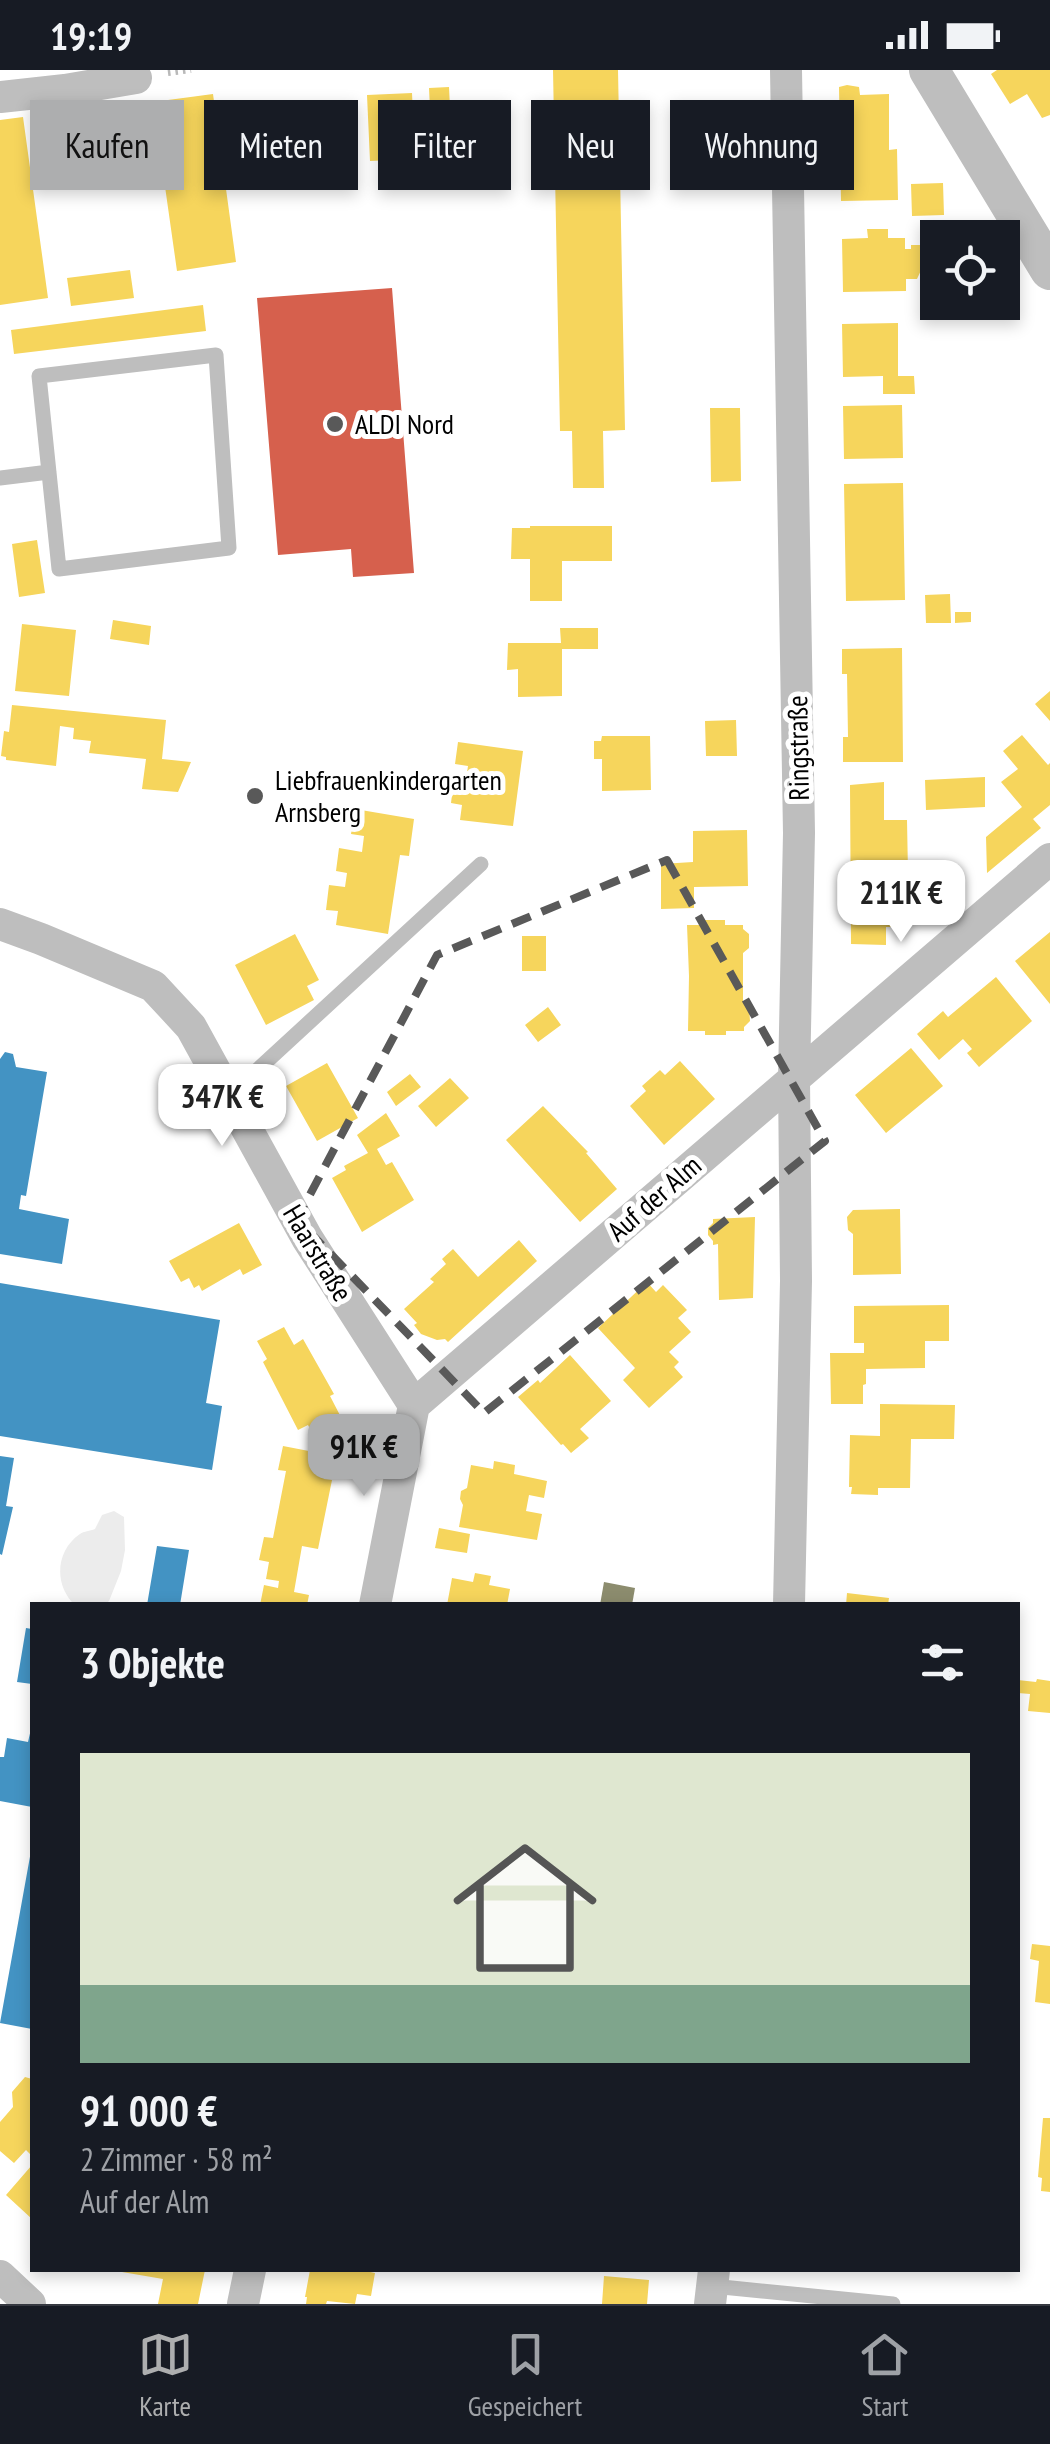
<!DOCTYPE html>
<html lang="de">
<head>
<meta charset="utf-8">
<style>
	:root { --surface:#171b24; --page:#20242c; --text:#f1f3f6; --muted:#9ea1a6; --line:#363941; --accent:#adaeaf }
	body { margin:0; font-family:"PT Sans Narrow",sans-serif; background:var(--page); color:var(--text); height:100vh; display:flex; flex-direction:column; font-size:38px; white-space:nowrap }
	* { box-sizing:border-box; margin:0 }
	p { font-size:32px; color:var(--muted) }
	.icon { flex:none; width:55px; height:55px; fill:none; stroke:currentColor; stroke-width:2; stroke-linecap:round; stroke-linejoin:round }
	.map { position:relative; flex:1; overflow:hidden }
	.sheet { position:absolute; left:30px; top:1532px; width:990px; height:670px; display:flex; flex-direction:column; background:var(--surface); border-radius:0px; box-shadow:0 5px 15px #0003 }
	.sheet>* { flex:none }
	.banner { position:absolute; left:30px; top:30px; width:990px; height:90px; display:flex; gap:20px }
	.buttons { position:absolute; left:920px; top:150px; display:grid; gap:20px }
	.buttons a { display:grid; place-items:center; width:100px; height:100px; border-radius:0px; background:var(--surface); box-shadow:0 5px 15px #0003; font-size:50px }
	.price { position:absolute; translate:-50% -85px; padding:0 22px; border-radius:20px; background:#fff; color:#222; font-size:32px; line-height:65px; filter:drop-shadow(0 2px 5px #0008) }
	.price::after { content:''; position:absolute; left:50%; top:60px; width:30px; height:22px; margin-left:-15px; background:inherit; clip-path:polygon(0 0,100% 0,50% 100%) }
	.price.active { background:var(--accent); color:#111 }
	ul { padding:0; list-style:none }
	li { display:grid; align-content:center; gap:20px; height:530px; padding:0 50px }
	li+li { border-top:2px solid var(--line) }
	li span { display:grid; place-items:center; height:310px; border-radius:0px; color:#555 }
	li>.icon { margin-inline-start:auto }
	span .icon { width:180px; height:180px; fill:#fffc; stroke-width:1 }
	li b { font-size:42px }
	h2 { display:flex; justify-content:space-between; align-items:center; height:120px; padding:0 50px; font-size:42px }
	.pill { padding:0 35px; border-radius:0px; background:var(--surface); box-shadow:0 5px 15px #0003; font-size:35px; line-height:90px }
	.pill.active { background:var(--accent); color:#111 }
	.status { display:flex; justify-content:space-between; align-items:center; height:70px; padding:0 50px; background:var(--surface); direction:ltr }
	.status svg { height:28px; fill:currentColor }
	.menu { display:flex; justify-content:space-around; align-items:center; height:140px; border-top:2px solid var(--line); background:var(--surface); font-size:28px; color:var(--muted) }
	.menu a { display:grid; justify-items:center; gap:5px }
	.menu .active { color:var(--accent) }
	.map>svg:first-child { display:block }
</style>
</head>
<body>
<div class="status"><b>19:19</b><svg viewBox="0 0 49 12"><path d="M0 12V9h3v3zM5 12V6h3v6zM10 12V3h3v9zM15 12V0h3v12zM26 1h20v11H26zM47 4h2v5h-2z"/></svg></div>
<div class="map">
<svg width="1050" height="2234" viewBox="0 0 1050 2234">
	<rect width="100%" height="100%" fill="#fff"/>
	<path fill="#ececec" d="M114,1441L124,1447L125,1480L121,1501L109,1531L104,1535H75C54,1516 55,1481 80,1464C84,1461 90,1461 95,1459L102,1445Z"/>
	<path fill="#f6d55c" d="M553,0H618L625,360L603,361L604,418H573L572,361H560Z
		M997,0H1050V45L1042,48L1027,24L1010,34L991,4Z
		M847,15L859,17L860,25L889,24V80L897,79L898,130L841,131L839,17Z
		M449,17L451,59L431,60L429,18Z
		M412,23L415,89L370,91L367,25Z
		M213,24L236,192L177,201L153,32Z
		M106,35L111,64L48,72L44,44Z
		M23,47L48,228L0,235V50Z
		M943,113L944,145L912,146L911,114Z
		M867,159H888V168H905V179H911V175H923V196L917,209H906V221L843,222L842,169L868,168Z
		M130,200L134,228L71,236L67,208Z
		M938,216V235H922V217Z
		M203,235L206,261L14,284L11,260Z
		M898,253V306H914L915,324H883V306L843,307L842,254Z
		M902,335L903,388L844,389L843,336Z
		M710,338H740L741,411L711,412Z
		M903,413L905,530L846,531L844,414Z
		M530,456H612V491H562V531H530V489H511L512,458H530Z
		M37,470L45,523L19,527L12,474Z
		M950,524L951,553H926L925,525Z
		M955,542H971V552L955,553Z
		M113,550L151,556L149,575L110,569Z
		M22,554L76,560L69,626L15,621Z
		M560,558H598V579H562V626L518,627V599L507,600L508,573H561Z
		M902,578L903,692H843V667H848L847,604H842V579Z
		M1050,621V651L1035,634Z
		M12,635L166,650L162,689L191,692L178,722L142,719L146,689L89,683L91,671L73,669L74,658L60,656L56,696L6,690V687L1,686L4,661L9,662Z
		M736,650L737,686H706L705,651Z
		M1022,665L1048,695L1050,693V735L1033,749L1041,758L987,803L986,767L1022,737L1001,712L1018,699L1003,681Z
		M602,666H650L651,720L602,721V689H594V671H601Z
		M458,672L523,681L513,756L460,750L462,735L451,733L454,708L466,709L468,696L455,694Z
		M985,707V737L926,740L925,710Z
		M884,712V750H907L909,857H886V875L851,874L850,715Z
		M355,739L414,749L409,786L400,785L388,864L336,855L338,841L326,840L329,815L345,817L347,803L336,801L339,778L362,782L364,766L351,764Z
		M747,760L748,816L694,817V838L661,839V794L693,792V761Z
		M704,850H725V855H743V859L749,864V878L743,883V931L749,936L750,951L744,957V961H726V965H705V961H688L689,906L687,855H704Z
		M1050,862V934L1015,891Z
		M295,864L319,910L307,916L314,930L266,955L235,895Z
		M522,866H546V901H522Z
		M996,907L1032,951L979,997L967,983L972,979L963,969L939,990L917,964L943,941L948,947Z
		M548,937L561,955L538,972L525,955Z
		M911,978L943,1016L886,1063L855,1025Z
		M680,991L715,1029L664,1075L630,1036L646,1021L642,1016L660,1000L665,1005Z
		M327,993L358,1048L317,1071L286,1016Z
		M410,1004L421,1017L396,1036L387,1022Z
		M450,1008L469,1028L436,1057L418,1036Z
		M543,1036L588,1082L586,1083L617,1119L580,1152L506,1070Z
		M386,1043L400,1066L377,1079L386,1095L392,1092L414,1130L362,1162L332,1108L346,1100L344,1096L368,1083L357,1065Z
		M900,1139L901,1204L853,1205V1164L848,1160L847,1147L853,1140Z
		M755,1147L753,1228L719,1230L718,1174L713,1175V1171L708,1165V1158L713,1153V1149Z
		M239,1153L262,1195L243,1205L240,1199L202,1221L199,1215L194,1218L189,1208L181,1212L169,1191Z
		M519,1170L537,1191L448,1272L445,1269L437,1270L421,1264L414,1255L417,1253L404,1239L434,1212L430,1209L446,1194L442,1189L453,1179L478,1207Z
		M647,1212L656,1222L663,1215L687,1240L678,1248L691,1262L669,1282L679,1292L674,1297L683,1307L649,1338L623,1310L635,1298L598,1258Z
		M949,1235V1271H925V1298L866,1299V1314L863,1315V1334H831L830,1283H864V1273H854V1236Z
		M284,1257L294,1275L303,1269L334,1324L330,1326L345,1355L317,1371L308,1355L298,1360L263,1292L267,1289L257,1271Z
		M570,1285L611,1331L580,1359L589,1368L571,1383L563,1374L561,1375L518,1327L538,1310L540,1313Z
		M880,1334L955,1335L954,1369H911L910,1418H878V1425L851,1424L852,1417H849L850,1365L880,1366Z
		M283,1376L314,1382L311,1398L326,1401L324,1409L332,1410L318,1479L302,1476L294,1522L309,1525L307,1535H260L264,1515L278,1518L279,1511L266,1509L269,1492L259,1490L264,1467L273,1468L286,1401L278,1400Z
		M494,1391L515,1395L514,1404L547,1411L544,1428L529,1425L526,1441L542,1444L537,1470L459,1457L463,1435L460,1429L461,1421L467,1418L471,1395L493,1399Z
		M439,1458L470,1464L467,1483L435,1478Z
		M475,1503L491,1506L489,1515L510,1519L507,1535H447L452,1508L473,1512Z
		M847,1523L889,1528L888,1535H846Z
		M1037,1609L1050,1611V1643L1028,1641L1030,1624L1018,1623V1610L1036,1612Z
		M1032,1874L1050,1876V1934L1035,1932L1039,1891L1030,1889Z
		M25,2007L32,2009V2086L26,2080L14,2093L0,2081V2052L13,2037L12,2022Z
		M1043,2048H1050V2122L1041,2121L1042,2108L1038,2107Z
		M32,2095V2149L6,2125Z
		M122,2200H205L198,2234H158L163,2209L122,2202Z
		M310,2200H361L375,2203L371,2226L357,2224L355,2234L327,2231L326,2234H306L307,2227H305Z
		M604,2206L649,2210L647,2234H602Z"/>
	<path fill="#d6604d" d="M392,218L414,503L353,507L351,479L278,485L257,228Z"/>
	<path fill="#4393c3" d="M5,982L13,984L16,997L47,1002L26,1126L21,1125L19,1139L69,1149L62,1194L0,1184V989Z
		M0,1213L220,1250L206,1333L222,1336L212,1400L0,1366Z
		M0,1386L14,1388L6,1436L13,1437L2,1485L0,1484Z
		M157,1476L189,1480L180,1535H147Z
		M26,1558L32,1559V1614L17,1612Z
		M31,1659H32V1737L0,1731V1687H4L7,1668L28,1672Z
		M31,1781H32V1959L0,1953Z"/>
	<path fill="#8c8c6e" d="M604,1512L635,1518L632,1535H600Z"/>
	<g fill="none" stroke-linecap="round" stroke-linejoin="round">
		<path stroke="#b9b9b9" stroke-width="6" stroke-dasharray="2.5 5" stroke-linecap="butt" d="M168,3L191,0"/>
		<path stroke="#bebebe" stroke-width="15" d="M216,285L229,478L59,499L39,306Z
			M0,408L49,402
			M229,1026L481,794
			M712,2216L893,2234"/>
		<path stroke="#bebebe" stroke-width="32" d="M786,0L799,763L794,1009L796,1211L789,1535
			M0,27L65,20L136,8
			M0,854L41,869L153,916L191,957L307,1168L414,1335
			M375,1535L414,1335L1050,789
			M0,2206L30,2234
			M243,2234L250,2200
			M710,2234L714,2200"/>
		<path stroke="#bebebe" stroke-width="40" d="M929,0L1050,200"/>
	</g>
	<path fill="none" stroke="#595959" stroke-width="8" stroke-dasharray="20 12" stroke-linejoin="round" d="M667,790L825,1071L484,1343L297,1149L437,885Z"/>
	<g fill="#595959" stroke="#fff" stroke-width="4">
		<circle cx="335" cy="354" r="10"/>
		<circle cx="255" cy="726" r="10"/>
	</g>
	<g text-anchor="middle" stroke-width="10" stroke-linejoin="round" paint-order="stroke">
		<g font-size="28" fill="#000" stroke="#fff" text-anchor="start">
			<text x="355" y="364">ALDI Nord</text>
			<text x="275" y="720">Liebfrauenkindergarten<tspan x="275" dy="32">Arnsberg</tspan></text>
		</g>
		<g font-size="28" fill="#000" stroke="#fff">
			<text transform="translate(798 678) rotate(-91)" y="10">Ringstraße</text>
			<text transform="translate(654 1128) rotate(-41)" y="10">Auf der Alm</text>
			<text transform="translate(318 1183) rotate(59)" y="10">Haarstraße</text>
		</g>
	</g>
</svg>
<div class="buttons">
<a><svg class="icon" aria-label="locate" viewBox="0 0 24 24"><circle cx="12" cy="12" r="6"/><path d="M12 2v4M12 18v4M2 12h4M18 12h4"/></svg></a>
</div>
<b class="price" style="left:901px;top:875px">211K €</b>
<b class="price" style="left:222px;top:1079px">347K €</b>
<b class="price active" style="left:364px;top:1429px">91K €</b>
<div class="banner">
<a class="pill active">Kaufen</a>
<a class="pill">Mieten</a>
<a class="pill">Filter</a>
<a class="pill">Neu</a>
<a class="pill">Wohnung</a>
</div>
<section class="sheet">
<h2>3 Objekte<svg class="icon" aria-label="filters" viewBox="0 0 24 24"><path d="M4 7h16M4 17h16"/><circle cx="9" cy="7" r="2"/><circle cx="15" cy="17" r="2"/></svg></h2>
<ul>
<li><span style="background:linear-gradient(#dfe7d0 75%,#7fa58c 0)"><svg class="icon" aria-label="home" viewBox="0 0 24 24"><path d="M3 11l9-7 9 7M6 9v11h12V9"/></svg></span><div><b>91 000 €</b><p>2 Zimmer · 58 m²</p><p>Auf der Alm</p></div></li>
</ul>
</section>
</div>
<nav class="menu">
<a class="active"><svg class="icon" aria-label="map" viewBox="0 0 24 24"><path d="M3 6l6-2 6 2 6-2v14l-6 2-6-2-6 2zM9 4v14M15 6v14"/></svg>Karte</a>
<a><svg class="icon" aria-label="saved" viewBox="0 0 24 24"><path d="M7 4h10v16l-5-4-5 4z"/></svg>Gespeichert</a>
<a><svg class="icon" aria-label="home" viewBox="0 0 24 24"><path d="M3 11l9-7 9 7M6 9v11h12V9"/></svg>Start</a>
</nav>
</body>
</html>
